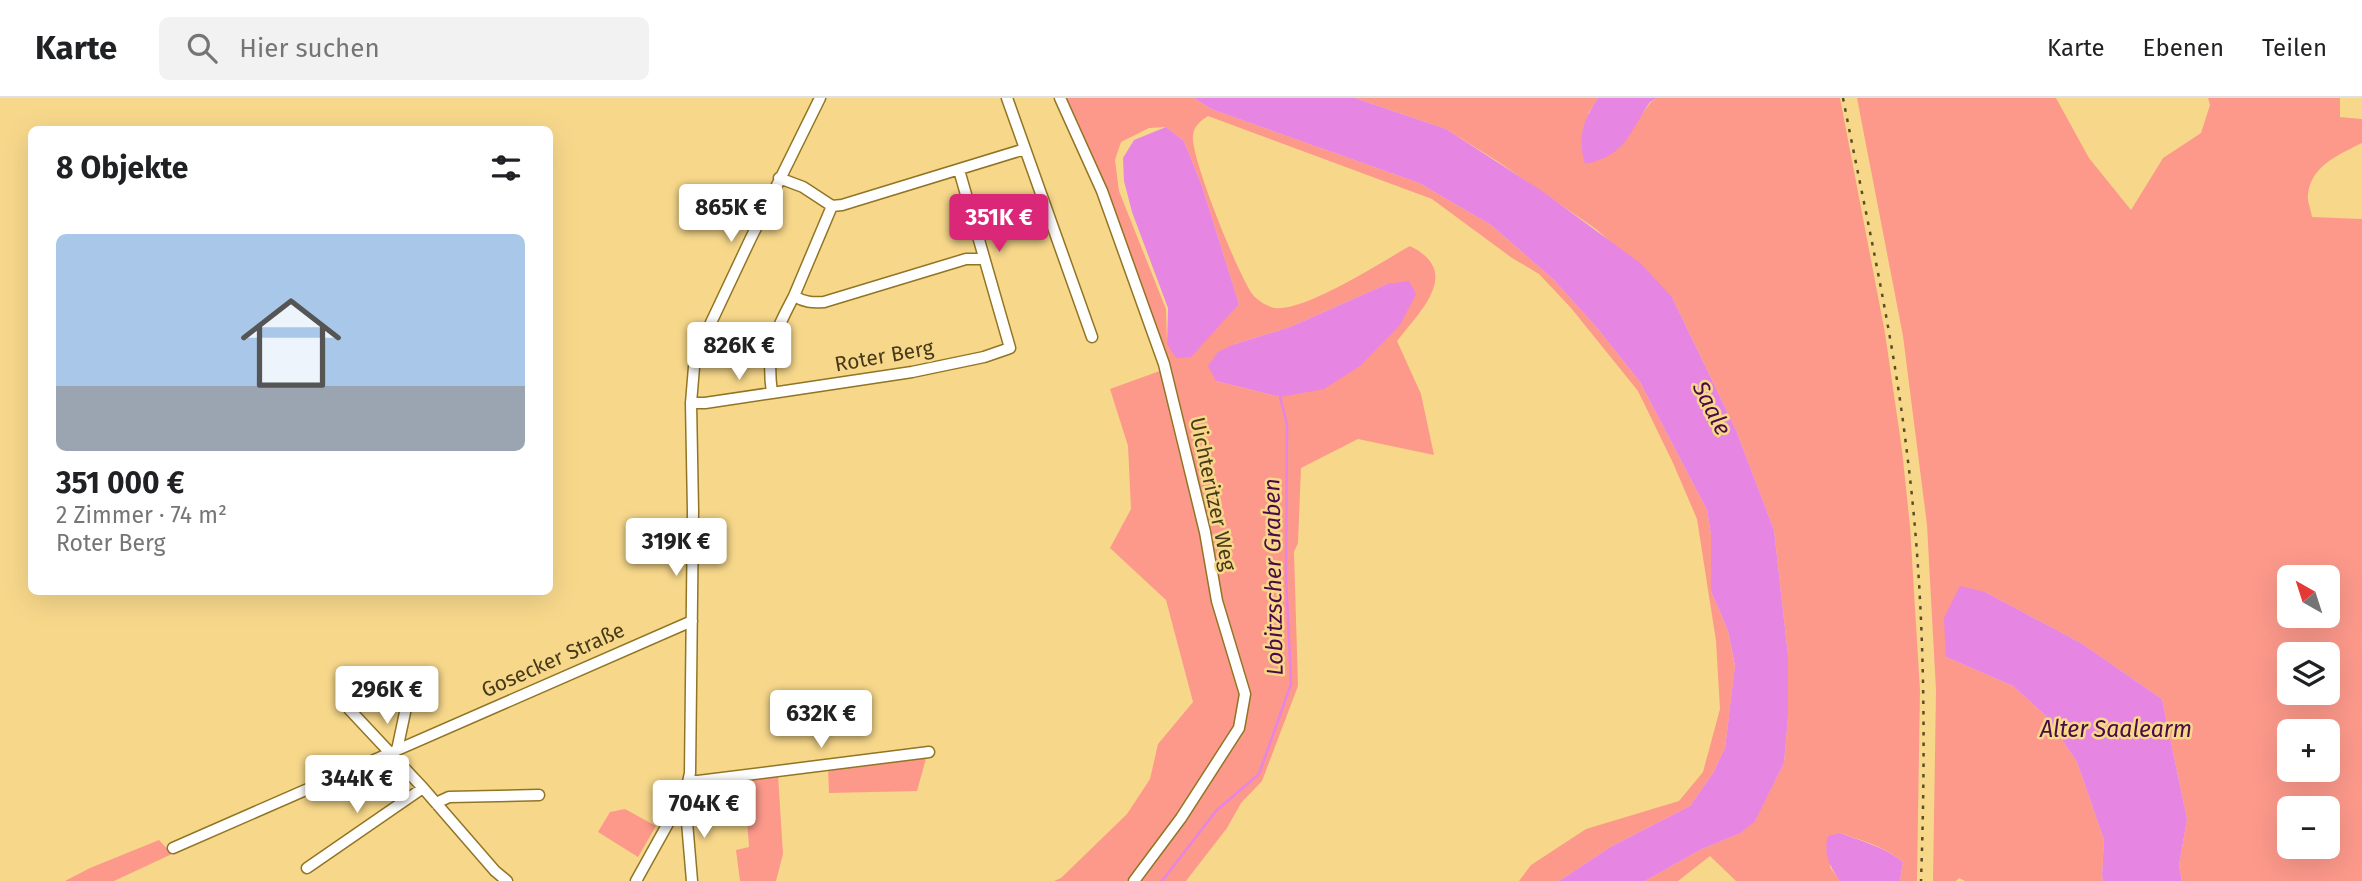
<!DOCTYPE html>
<html lang="de">
<head>
<meta charset="utf-8">
<style>
	:root { --surface:#fff; --page:#f2f2f2; --text:#202124; --muted:#757577; --line:#e0e0e0; --accent:#db2777 }
	body { margin:0; font-family:"Fira Sans",sans-serif; background:var(--page); color:var(--text); height:100vh; display:flex; flex-direction:column; font-size:26px; white-space:nowrap }
	* { box-sizing:border-box; margin:0 }
	p { font-size:23px; color:var(--muted) }
	.icon { flex:none; width:38px; height:38px; fill:none; stroke:currentColor; stroke-width:2; stroke-linecap:round; stroke-linejoin:round }
	.map { position:relative; flex:1; overflow:hidden }
	.panel { position:absolute; left:28px; top:28px; width:525px; height:469px; display:flex; flex-direction:column; background:var(--surface); border-radius:10px; box-shadow:0 7px 28px #0002 }
	.panel>* { flex:none }
	.needle { width:46px; rotate:321deg }
	.controls { position:absolute; left:2277px; top:467px; display:grid; gap:14px }
	.controls a { display:grid; place-items:center; width:63px; height:63px; border-radius:10px; background:var(--surface); box-shadow:0 7px 28px #0002; font-size:35px }
	.price { position:absolute; translate:-50% -60px; padding:0 16px; border-radius:7px; background:#fff; color:#222; font-size:23px; line-height:46px; filter:drop-shadow(0 2px 4px #0008) }
	.price::after { content:''; position:absolute; left:50%; top:42px; width:21px; height:16px; margin-left:-10px; background:inherit; clip-path:polygon(0 0,100% 0,50% 100%) }
	.price.on { background:var(--accent); color:#fff }
	ul { padding:0; list-style:none }
	li { display:grid; align-content:center; gap:14px; height:371px; padding:0 28px }
	li+li { border-top:2px solid var(--line) }
	li span { display:grid; place-items:center; height:217px; border-radius:10px; color:#555 }
	li>.icon { margin-inline-start:auto }
	span .icon { width:126px; height:126px; fill:#fffc; stroke-width:1 }
	li b { font-size:30px }
	h2 { display:flex; justify-content:space-between; align-items:center; height:84px; padding:0 28px; font-size:30px }
	header { display:flex; align-items:center; gap:42px; box-sizing:border-box; height:98px; padding:0 35px; background:var(--surface); border-bottom:2px solid var(--line) }
	header strong { font-size:33px }
	nav { display:flex; gap:38px; margin-inline-start:auto; font-size:24px }
	.search { width:490px; height:63px; background:var(--page); display:flex; align-items:center; gap:18px; box-sizing:border-box; padding:0 24px; border-radius:10px; color:var(--muted); font-size:26px }
	.map>svg:first-child { display:block }
</style>
</head>
<body>
<header>
<strong>Karte</strong>
<div class="search"><svg class="icon" aria-label="search" viewBox="0 0 24 24"><circle cx="10" cy="10" r="6"/><path d="M15 15l6 6"/></svg>Hier suchen</div>
<nav><a>Karte</a><a>Ebenen</a><a>Teilen</a></nav>
</header>
<div class="map">
<svg width="2362" height="783" viewBox="0 0 2362 783">
	<rect width="100%" height="100%" fill="#f7d88b"/>
	<path fill="#fc998b" fill-rule="evenodd" d="M1065,0H1194L1211,11L1419,85L1491,127L1553,181L1598,231L1640,284L1707,412L1711,437V493L1728,533L1735,569L1725,650L1713,675L1690,708L1612,748L1559,783H1519L1531,767L1586,731L1679,703L1703,674L1720,611L1716,543L1697,421L1673,365L1638,293L1571,210L1539,176L1512,160L1432,101L1208,18C1200,23 1194,28 1193,38C1190,58 1239,179 1253,197C1256,201 1265,207 1271,209C1297,219 1383,163 1410,148C1463,174 1420,213 1397,243L1421,296L1434,357L1358,341L1301,370L1298,445L1294,454L1298,588L1262,683L1241,705L1227,730L1186,783H1054L1061,780L1127,716L1150,681L1158,646L1193,604L1166,502L1110,450L1131,411L1128,348L1110,291L1168,270C1140,177 1104,89 1065,0ZM1166,29L1184,43L1202,88L1239,206L1167,246L1166,211L1119,93L1115,62L1121,44L1149,30ZM1387,186L1280,299L1216,283L1235,246L1290,229Z
		M1355,0H1598L1588,16L1639,20L1651,4L1657,0H1840L1885,235L1902,352L1910,428L1920,592L1917,783H1900L1903,764C1886,749 1861,742 1840,735L1830,769L1840,783H1736L1710,758L1678,783H1645L1702,751L1741,735L1755,722L1784,665L1788,619V557L1774,432L1736,332L1672,199L1596,131L1497,63L1446,31Z
		M1857,0H2056L2089,60L2131,112L2163,60L2201,35L2210,7L2208,0H2340V19L2362,21V45C2340,56 2310,68 2308,97C2307,103 2311,112 2312,119L2362,121V783H2182L2179,768L2187,721L2162,601L2081,545L1985,494L1946,559L2013,588L2045,617L2077,664L2104,742L2102,777L2103,783H1965L1959,780L1956,783H1933L1936,592L1927,427L1903,238ZM2289,480H2328V518H2289ZM2289,556H2328V595H2289ZM2289,634H2328V672H2289ZM2289,710H2328V749H2289Z
		M927,657L917,693L829,695L828,670Z
		M778,677L783,756L776,783H740L736,752L749,749L744,681Z
		M625,711L656,728L638,759L598,734L610,714Z
		M159,742L172,756L114,783H65L90,770Z"/>
	<path fill="#e685e2" d="M1194,0H1355L1446,31L1542,93L1640,165L1672,199L1736,332L1774,432L1788,557V619L1784,665L1755,723L1741,735L1702,751L1645,783H1559L1612,748L1690,708L1713,675L1725,650L1735,568L1728,533L1711,493V437L1707,412L1640,284L1598,231L1553,181L1491,127L1419,85L1211,11Z
		M1598,0H1657L1650,4C1628,36 1627,57 1585,66C1577,39 1583,23 1598,0Z
		M1166,29L1184,43L1202,88L1239,206L1191,259L1176,260L1167,246L1168,210L1132,114L1124,83L1123,60L1134,42Z
		M1409,183L1416,196L1400,227L1360,268L1324,291L1280,299L1216,283L1208,268L1218,254L1235,246L1290,229L1387,186Z
		M1960,488L1985,494L2081,545L2162,601L2187,721L2179,768L2182,783H2103L2102,777L2104,742L2077,664L2045,617L2013,588L1946,559L1944,520Z
		M1840,735C1861,743 1885,749 1903,764L1900,783H1840C1830,769 1823,756 1828,738Z"/>
	<g fill="none" stroke-linecap="round" stroke-linejoin="round">
		<path stroke="#e685e2" stroke-width="2.5" d="M1162,783L1216,713L1259,676L1291,586L1286,479L1287,326L1280,299"/>
		<defs>
			<path id="minor" d="M1007,0L1092,239
				M1060,0L1102,93L1164,266L1205,434L1217,503L1245,596L1239,630L1181,720L1134,783
				M779,80L803,89L832,108L842,107L1025,51
				M832,108L794,198C804,204 812,205 824,204L966,161H984
				M794,198C774,236 766,252 772,295L912,274L984,259L1010,250L959,72
				M691,305H705L772,295
				M349,611L423,690L495,773L507,783
				M397,652L410,591
				M689,682L698,683L929,654
				M686,693L688,699L687,724L692,783
				M436,705L449,699L539,697
				M173,750L692,523
				M307,770L423,690
				M636,783L686,693L690,675L693,413L691,305L694,269L700,248L750,142L820,0"/>
		</defs>
		<use href="#minor" stroke="#917524" stroke-width="13"/>
		<use href="#minor" stroke="#fff" stroke-width="10"/>
		<path stroke="#5a4c26" stroke-width="2.5" stroke-dasharray="3.5 7" stroke-linecap="butt" d="M1843,0C1866,118 1893,235 1907,355C1925,497 1926,640 1921,783"/>
	</g>
	<g text-anchor="middle" stroke-width="5" stroke-linejoin="round" paint-order="stroke">
		<g font-size="21" fill="#463a19" stroke="#f7d88b">
			<text transform="translate(884 258) rotate(-10)" y="7">Roter Berg</text>
			<text transform="translate(1213 396) rotate(78)" y="7">Uichteritzer Weg</text>
			<text transform="translate(553 562) rotate(-24)" y="7">Gosecker Straße</text>
		</g>
		<g font-size="23" font-style="italic" fill="#480b48" stroke="#f7d88b">
			<text transform="translate(1712 310) rotate(63)" y="8">Saale</text>
			<text transform="translate(1273 479) rotate(-91)" y="8">Lobitzscher Graben</text>
			<text x="2116" y="639">Alter Saalearm</text>
		</g>
	</g>
</svg>
<div class="controls">
<a><svg class="needle" viewBox="-14 -14 28 28"><path d="M0-13l5 13h-10z" fill="#e53935"/><path d="M0 13l5-13h-10z" fill="#757577"/></svg></a>
<a><svg class="icon" aria-label="layers" viewBox="0 0 24 24"><path d="M12 4l9 5-9 5-9-5zM3 14l9 5 9-5"/></svg></a>
<a>+</a>
<a>−</a>
</div>
<b class="price" style="left:731px;top:146px">865K €</b>
<b class="price on" style="left:999px;top:156px">351K €</b>
<b class="price" style="left:739px;top:284px">826K €</b>
<b class="price" style="left:676px;top:480px">319K €</b>
<b class="price" style="left:387px;top:628px">296K €</b>
<b class="price" style="left:821px;top:652px">632K €</b>
<b class="price" style="left:357px;top:717px">344K €</b>
<b class="price" style="left:704px;top:742px">704K €</b>
<section class="panel">
<h2>8 Objekte<svg class="icon" aria-label="filters" viewBox="0 0 24 24"><path d="M4 7h16M4 17h16"/><circle cx="9" cy="7" r="2"/><circle cx="15" cy="17" r="2"/></svg></h2>
<ul>
<li><span style="background:linear-gradient(#a9c7e8 70%,#9aa5b1 0)"><svg class="icon" aria-label="home" viewBox="0 0 24 24"><path d="M3 11l9-7 9 7M6 9v11h12V9"/></svg></span><div><b>351 000 €</b><p>2 Zimmer · 74 m²</p><p>Roter Berg</p></div></li>
</ul>
</section>
</div>
</body>
</html>
